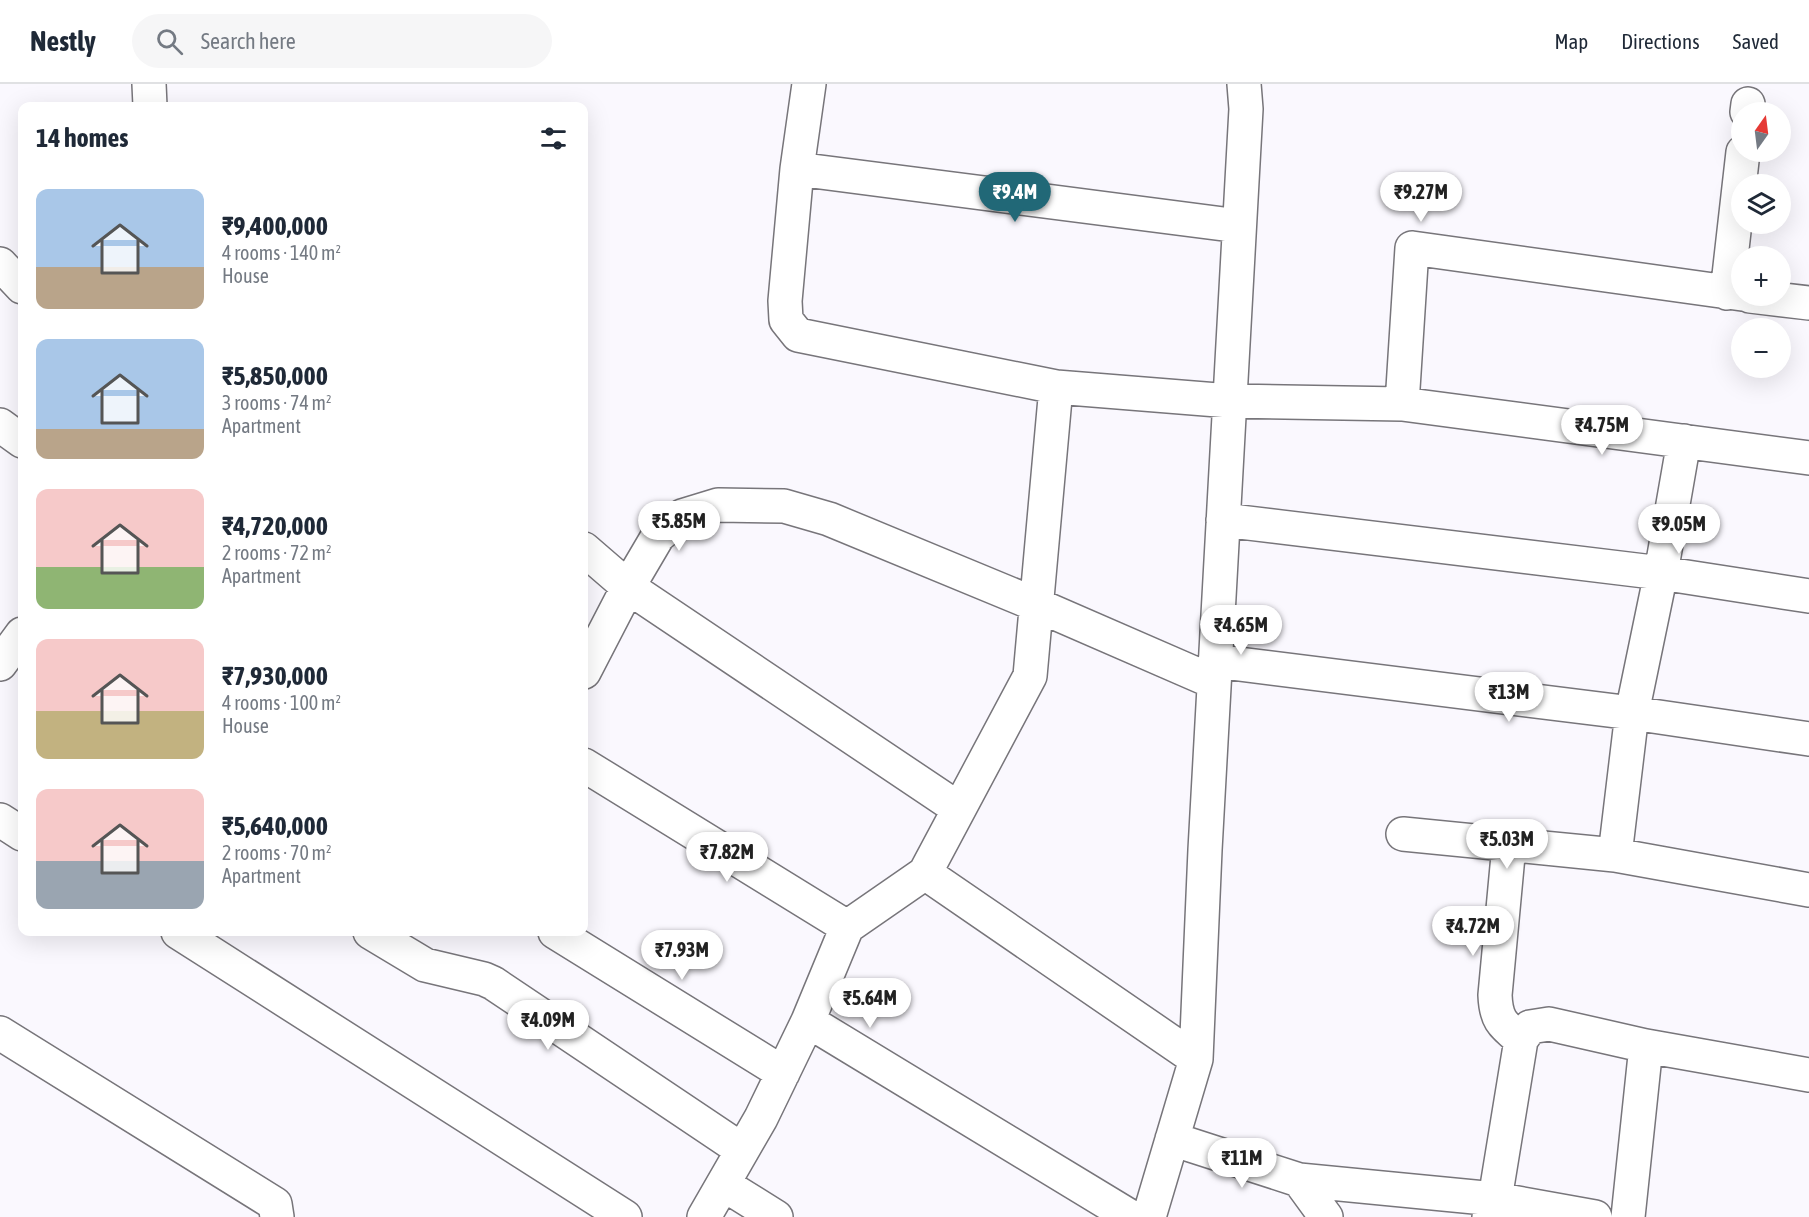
<!DOCTYPE html>
<html lang="en">
<head>
<meta charset="utf-8">
<style>
	:root { --surface:#fff; --page:#f6f6f7; --text:#1f2937; --muted:#747a83; --line:#e0e1e3; --accent:#216877 }
	body { margin:0; font-family:"Asap Condensed",sans-serif; background:var(--page); color:var(--text); height:100vh; display:flex; flex-direction:column; font-size:22px; white-space:nowrap }
	* { box-sizing:border-box; margin:0 }
	p { font-size:20px; color:var(--muted) }
	.icon { flex:none; width:33px; height:33px; fill:none; stroke:currentColor; stroke-width:2; stroke-linecap:round; stroke-linejoin:round }
	.map { position:relative; flex:1; overflow:hidden }
	.side { position:absolute; left:18px; top:18px; width:570px; height:834px; display:flex; flex-direction:column; background:var(--surface); border-radius:12px; box-shadow:0 6px 24px #0002 }
	.side>* { flex:none }
	.needle { width:39px; rotate:14deg }
	.tools { position:absolute; left:1731px; top:18px; display:grid; gap:12px }
	.tools a { display:grid; place-items:center; width:60px; height:60px; border-radius:50%; background:var(--surface); box-shadow:0 6px 24px #0002; font-size:30px }
	.price { position:absolute; translate:-50% -51px; padding:0 14px; border-radius:21px; background:#fff; color:#222; font-size:20px; line-height:39px; filter:drop-shadow(0 2px 3px #0008) }
	.price::after { content:''; position:absolute; left:50%; top:36px; width:18px; height:14px; margin-left:-9px; background:inherit; clip-path:polygon(0 0,100% 0,50% 100%) }
	.price.on { background:var(--accent); color:#fff }
	ul { padding:0; list-style:none }
	li { display:flex; align-items:center; gap:18px; height:150px; padding:0 18px }
	li span { display:grid; place-items:center; flex:none; width:168px; height:120px; border-radius:12px; color:#555 }
	li>.icon { margin-inline-start:auto }
	span .icon { width:72px; height:72px; fill:#fffc; stroke-width:1 }
	li b { font-size:26px }
	h2 { display:flex; justify-content:space-between; align-items:center; height:72px; padding:0 18px; font-size:26px }
	header { display:flex; align-items:center; gap:36px; box-sizing:border-box; height:84px; padding:0 30px; background:var(--surface); border-bottom:2px solid var(--line) }
	header strong { font-size:28px }
	nav { display:flex; gap:33px; margin-inline-start:auto; font-size:21px }
	.search { width:420px; height:54px; background:var(--page); display:flex; align-items:center; gap:15px; box-sizing:border-box; padding:0 21px; border-radius:33px; color:var(--muted); font-size:22px }
	.map>svg:first-child { display:block }
</style>
</head>
<body>
<header>
<strong>Nestly</strong>
<div class="search"><svg class="icon" aria-label="search" viewBox="0 0 24 24"><circle cx="10" cy="10" r="6"/><path d="M15 15l6 6"/></svg>Search here</div>
<nav><a>Map</a><a>Directions</a><a>Saved</a></nav>
</header>
<div class="map">
<svg width="1809" height="1133" viewBox="0 0 1809 1133">
	<rect width="100%" height="100%" fill="#faf8fe"/>
	<g fill="none" stroke-linecap="round" stroke-linejoin="round">
		<defs>
			<path id="minor" d="M149,0L150,22
				M809,0L797,85L785,217L786,236L798,251L1056,303
				M1747,28L1748,20
				M797,85L1239,142
				M0,180L22,203
				M1727,209L1743,68
				M1750,212L1809,219
				M1402,320L1809,374
				M0,341L22,357
				M1684,357L1661,489L1809,512
				M1223,436L1661,489L1632,629L1615,771L1809,806
				M584,465L628,503L959,725
				M1215,577L1632,629L1809,655
				M0,580L22,550
				M584,588L628,503L658,452L682,432L718,421L784,422L829,435L1037,521L1214,598
				M584,681L847,843L808,937
				M0,736L22,750
				M1403,750L1615,771
				M1509,761L1495,911C1496,936 1502,940 1521,956
				M925,789L1196,975
				M847,843L925,789L1030,592L1056,303L1230,317L1402,320L1412,164L1742,210
				M178,848L625,1133
				M370,848L425,881L484,895L493,899L742,1066
				M555,848L783,989
				M0,949L275,1120L277,1133
				M1172,1055L1299,1096L1326,1133
				M1299,1096L1495,1115L1521,956L1530,943L1549,940L1646,962
				M723,1100L776,1133
				M704,1133L761,1034L808,937L1131,1133
				M1149,1133L1196,975L1205,766L1246,25L1244,0
				M1489,1133L1495,1115L1595,1133
				M1628,1133L1646,962L1809,991"/>
		</defs>
		<use href="#minor" stroke="#77757a" stroke-width="36"/>
		<use href="#minor" stroke="#fff" stroke-width="33"/>
	</g>
</svg>
<div class="tools">
<a><svg class="needle" viewBox="-14 -14 28 28"><path d="M0-13l5 13h-10z" fill="#e53935"/><path d="M0 13l5-13h-10z" fill="#747a83"/></svg></a>
<a><svg class="icon" aria-label="layers" viewBox="0 0 24 24"><path d="M12 4l9 5-9 5-9-5zM3 14l9 5 9-5"/></svg></a>
<a>+</a>
<a>−</a>
</div>
<b class="price on" style="left:1015px;top:139px">₹9.4M</b>
<b class="price" style="left:1421px;top:139px">₹9.27M</b>
<b class="price" style="left:1602px;top:372px">₹4.75M</b>
<b class="price" style="left:679px;top:468px">₹5.85M</b>
<b class="price" style="left:1679px;top:471px">₹9.05M</b>
<b class="price" style="left:1241px;top:572px">₹4.65M</b>
<b class="price" style="left:1509px;top:639px">₹13M</b>
<b class="price" style="left:1507px;top:786px">₹5.03M</b>
<b class="price" style="left:727px;top:799px">₹7.82M</b>
<b class="price" style="left:1473px;top:873px">₹4.72M</b>
<b class="price" style="left:682px;top:897px">₹7.93M</b>
<b class="price" style="left:870px;top:945px">₹5.64M</b>
<b class="price" style="left:548px;top:967px">₹4.09M</b>
<b class="price" style="left:1242px;top:1105px">₹11M</b>
<section class="side">
<h2>14 homes<svg class="icon" aria-label="filters" viewBox="0 0 24 24"><path d="M4 7h16M4 17h16"/><circle cx="9" cy="7" r="2"/><circle cx="15" cy="17" r="2"/></svg></h2>
<ul>
<li><span style="background:linear-gradient(#a9c7e8 65%,#b9a48a 0)"><svg class="icon" aria-label="home" viewBox="0 0 24 24"><path d="M3 11l9-7 9 7M6 9v11h12V9"/></svg></span><div><b>₹9,400,000</b><p>4 rooms · 140 m²</p><p>House</p></div></li>
<li><span style="background:linear-gradient(#a9c7e8 75%,#b9a48a 0)"><svg class="icon" aria-label="home" viewBox="0 0 24 24"><path d="M3 11l9-7 9 7M6 9v11h12V9"/></svg></span><div><b>₹5,850,000</b><p>3 rooms · 74 m²</p><p>Apartment</p></div></li>
<li><span style="background:linear-gradient(#f6c9c9 65%,#8fb573 0)"><svg class="icon" aria-label="home" viewBox="0 0 24 24"><path d="M3 11l9-7 9 7M6 9v11h12V9"/></svg></span><div><b>₹4,720,000</b><p>2 rooms · 72 m²</p><p>Apartment</p></div></li>
<li><span style="background:linear-gradient(#f6c9c9 60%,#c2b280 0)"><svg class="icon" aria-label="home" viewBox="0 0 24 24"><path d="M3 11l9-7 9 7M6 9v11h12V9"/></svg></span><div><b>₹7,930,000</b><p>4 rooms · 100 m²</p><p>House</p></div></li>
<li><span style="background:linear-gradient(#f6c9c9 60%,#9aa5b1 0)"><svg class="icon" aria-label="home" viewBox="0 0 24 24"><path d="M3 11l9-7 9 7M6 9v11h12V9"/></svg></span><div><b>₹5,640,000</b><p>2 rooms · 70 m²</p><p>Apartment</p></div></li>
</ul>
</section>
</div>
</body>
</html>
